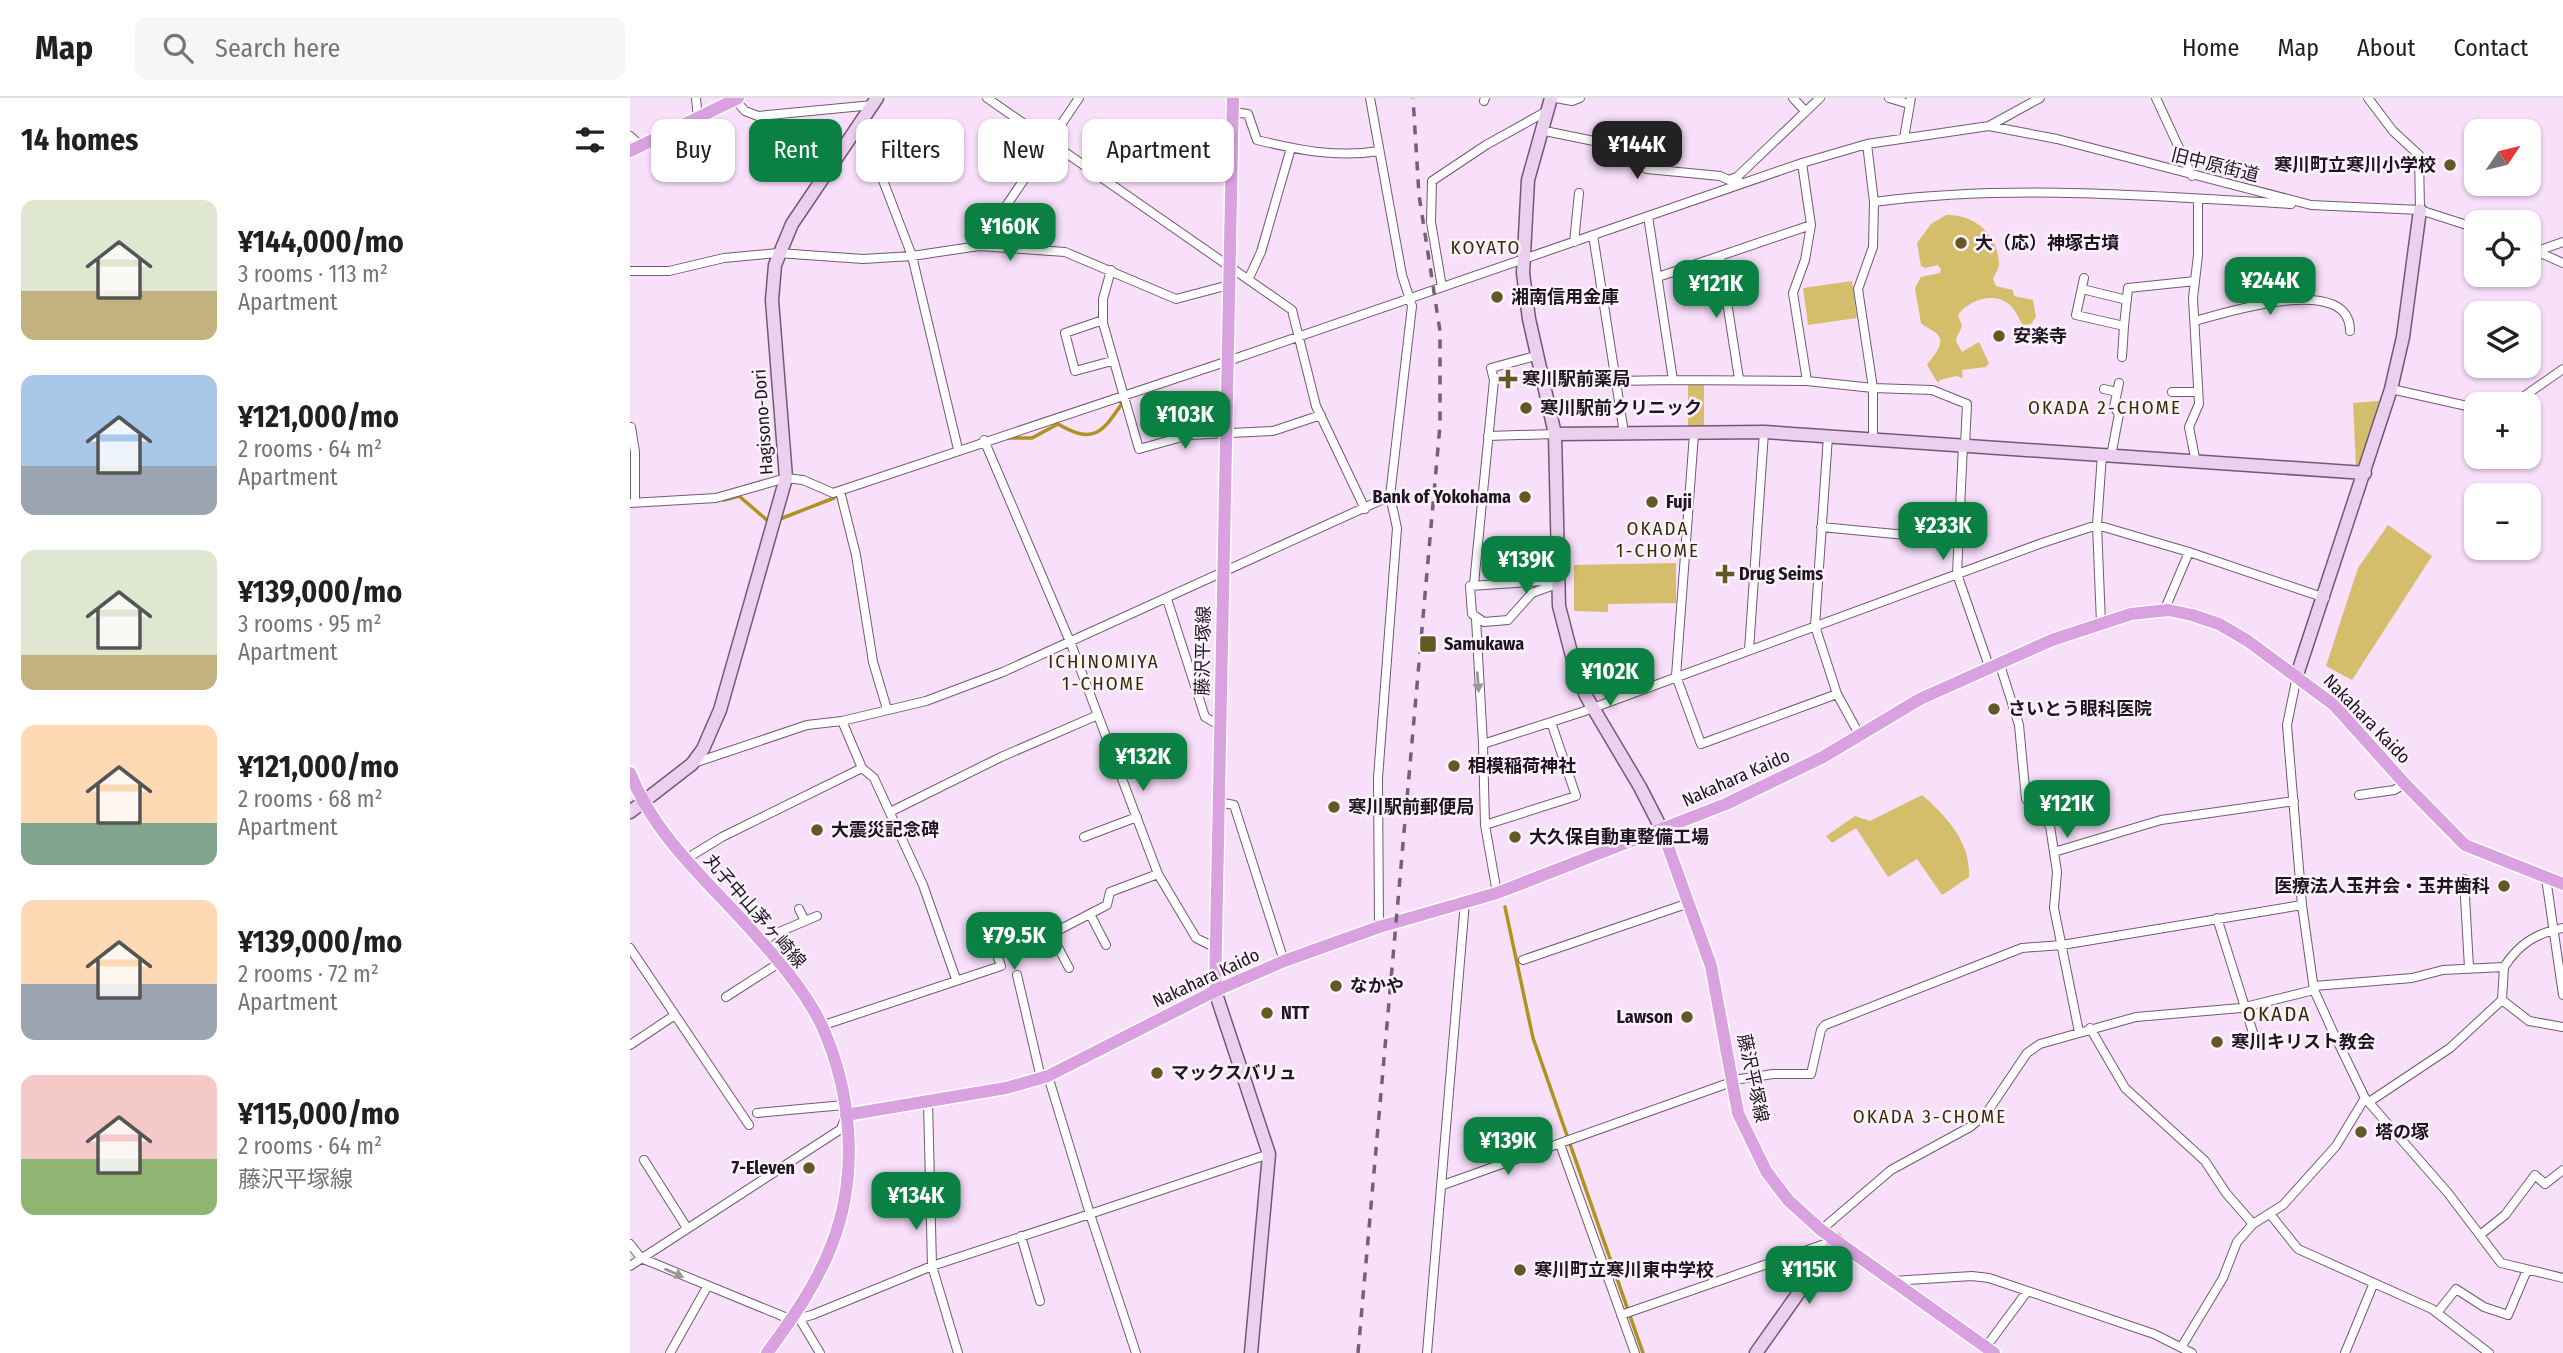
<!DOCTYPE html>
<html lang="en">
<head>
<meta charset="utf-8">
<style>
	:root { --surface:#fff; --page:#f6f6f6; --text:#202124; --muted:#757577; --line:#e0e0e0; --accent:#0b8043 }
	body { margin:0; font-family:"Fira Sans Condensed","Noto Sans JP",sans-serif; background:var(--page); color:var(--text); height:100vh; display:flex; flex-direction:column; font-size:26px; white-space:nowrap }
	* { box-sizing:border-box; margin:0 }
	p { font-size:23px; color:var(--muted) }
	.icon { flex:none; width:38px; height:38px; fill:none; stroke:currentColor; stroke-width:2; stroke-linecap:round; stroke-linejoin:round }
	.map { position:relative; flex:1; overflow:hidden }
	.panel { display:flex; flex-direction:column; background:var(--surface); width:630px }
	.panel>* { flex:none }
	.hud { position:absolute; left:21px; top:21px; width:665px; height:63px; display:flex; gap:14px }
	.needle { width:46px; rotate:55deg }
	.controls { position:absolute; left:1834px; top:21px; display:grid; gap:14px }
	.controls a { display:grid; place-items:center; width:77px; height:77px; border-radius:14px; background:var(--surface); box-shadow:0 2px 5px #0004; font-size:35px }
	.price { position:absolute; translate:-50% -60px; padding:0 16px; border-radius:14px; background:var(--accent); color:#fff; font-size:23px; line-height:46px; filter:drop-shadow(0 2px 4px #0008) }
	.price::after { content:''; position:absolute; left:50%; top:42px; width:21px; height:16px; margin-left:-10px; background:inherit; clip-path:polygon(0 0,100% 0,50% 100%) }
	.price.current { background:#222; color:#fff }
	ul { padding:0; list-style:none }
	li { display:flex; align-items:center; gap:21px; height:175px; padding:0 21px }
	li span { display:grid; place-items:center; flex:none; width:196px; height:140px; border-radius:14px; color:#555 }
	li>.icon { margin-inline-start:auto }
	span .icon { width:84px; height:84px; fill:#fffc; stroke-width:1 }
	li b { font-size:30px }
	h2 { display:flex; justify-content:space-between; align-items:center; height:84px; padding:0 21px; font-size:30px }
	.chip { padding:0 24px; border-radius:14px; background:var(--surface); box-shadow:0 2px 5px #0004; font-size:24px; line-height:63px }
	.chip.current { background:var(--accent); color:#fff }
	header { display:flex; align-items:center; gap:42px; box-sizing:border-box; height:98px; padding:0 35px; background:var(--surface); border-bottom:2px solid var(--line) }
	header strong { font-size:33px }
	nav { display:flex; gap:38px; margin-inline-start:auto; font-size:24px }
	.search { width:490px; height:63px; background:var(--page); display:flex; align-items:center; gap:18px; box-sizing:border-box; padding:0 24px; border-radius:14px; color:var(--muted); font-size:26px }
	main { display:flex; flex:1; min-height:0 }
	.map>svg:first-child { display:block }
</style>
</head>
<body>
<header>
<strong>Map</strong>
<div class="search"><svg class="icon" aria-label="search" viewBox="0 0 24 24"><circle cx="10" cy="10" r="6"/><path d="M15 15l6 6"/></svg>Search here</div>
<nav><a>Home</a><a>Map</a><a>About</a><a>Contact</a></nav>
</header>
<main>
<section class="panel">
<h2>14 homes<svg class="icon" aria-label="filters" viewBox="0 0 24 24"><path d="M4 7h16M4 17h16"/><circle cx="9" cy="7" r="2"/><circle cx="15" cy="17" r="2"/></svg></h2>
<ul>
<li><span style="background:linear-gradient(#dfe7d0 65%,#c2b280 0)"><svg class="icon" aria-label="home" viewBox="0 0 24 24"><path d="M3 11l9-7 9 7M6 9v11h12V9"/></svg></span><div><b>¥144,000/mo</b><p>3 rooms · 113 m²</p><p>Apartment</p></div></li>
<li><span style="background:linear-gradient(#a9c7e8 65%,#9aa5b1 0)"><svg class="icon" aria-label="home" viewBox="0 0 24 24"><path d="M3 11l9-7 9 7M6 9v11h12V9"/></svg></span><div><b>¥121,000/mo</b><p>2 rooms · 64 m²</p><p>Apartment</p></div></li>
<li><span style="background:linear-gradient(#dfe7d0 75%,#c2b280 0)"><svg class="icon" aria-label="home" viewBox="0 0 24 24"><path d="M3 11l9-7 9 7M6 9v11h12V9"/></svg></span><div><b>¥139,000/mo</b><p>3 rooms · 95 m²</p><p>Apartment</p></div></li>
<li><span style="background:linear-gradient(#ffd9b3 70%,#7fa58c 0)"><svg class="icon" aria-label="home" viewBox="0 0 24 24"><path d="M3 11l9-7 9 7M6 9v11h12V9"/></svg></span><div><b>¥121,000/mo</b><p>2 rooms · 68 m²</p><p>Apartment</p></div></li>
<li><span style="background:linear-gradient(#ffd9b3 60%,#9aa5b1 0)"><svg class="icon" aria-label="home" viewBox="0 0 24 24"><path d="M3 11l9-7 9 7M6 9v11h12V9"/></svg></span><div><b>¥139,000/mo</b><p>2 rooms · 72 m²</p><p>Apartment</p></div></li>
<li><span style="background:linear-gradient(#f6c9c9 60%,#8fb573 0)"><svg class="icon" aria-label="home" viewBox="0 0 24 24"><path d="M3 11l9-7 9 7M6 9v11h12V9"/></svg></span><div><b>¥115,000/mo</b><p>2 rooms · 64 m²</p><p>藤沢平塚線</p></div></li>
</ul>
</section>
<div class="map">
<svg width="1933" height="1255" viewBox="0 0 1933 1255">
	<rect width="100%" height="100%" fill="#f8dffa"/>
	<path fill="#d4be6b" d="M1316,117C1345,116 1368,137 1369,165C1369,171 1365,176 1363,181L1366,188L1383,192L1384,198L1403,202L1406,219L1401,226L1393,227C1389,221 1386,213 1381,208C1366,193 1339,201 1328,217L1332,228C1326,243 1323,238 1332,254L1349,244L1359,265L1356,269L1332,272L1333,280L1326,278L1310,282L1308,285L1297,267C1301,260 1318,245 1306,235C1302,231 1296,230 1291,225L1285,190L1291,179L1310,175L1311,171L1308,167L1295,170L1291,168L1287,145L1301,126Z
		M1222,183L1227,220L1178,227L1173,190Z
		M1058,287H1074V329H1058Z
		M1749,303L1730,369H1726L1723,305Z
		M1758,427L1802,458L1722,582L1696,568L1728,470Z
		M1046,465V505L978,506V514L944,513V467Z
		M1292,697C1316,718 1341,744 1339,779L1312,797L1287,761L1258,779L1226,730L1202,745L1196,738L1225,718L1240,723Z"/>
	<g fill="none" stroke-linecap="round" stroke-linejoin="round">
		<path stroke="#ae931d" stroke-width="3.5" d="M377,340H402L428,326C464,347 472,335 493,304
			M94,402L109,398L138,423
			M150,421L204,400
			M875,809L903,940L1013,1255"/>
		<defs>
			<path id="street" d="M66,0L68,21
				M357,0L662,212L686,308L735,411
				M740,0L772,177L782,208L760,398L767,430L748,680L749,829
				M926,0L942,3L950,0
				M1163,0L1175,13
				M1259,0L1279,6
				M1526,0L1562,78
				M1738,0L1763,33L1789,57L1790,112
				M105,2L115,13L128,18L243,7
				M854,3L855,0
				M603,14L618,16L627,42C669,52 706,60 749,53
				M231,25L282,158L328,351
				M1359,28L1427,41L1681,107L1790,112L1846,130
				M910,32L964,43L1017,71L1090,78L1099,82L1107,79
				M0,38L11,48
				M1274,40L1281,0
				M1237,46L1244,104L1243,149L1228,191L1243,290L1302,292L1337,306L1335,348
				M1172,65L1181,127L1175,162L1163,195L1177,283
				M1109,84L1107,79L1190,0
				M1244,104C1383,86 1522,98 1661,106
				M1018,118L1043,282L1177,283L1243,290V341
				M963,137L994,335
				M944,144L949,95
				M349,148L449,0
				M1899,150L1933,165
				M1907,153L1933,144
				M1090,159L1109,281
				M481,172L473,201V225L509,351L559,337L643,333L691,317
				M0,173H39L94,160L148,155L233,161L282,158L349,148L435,154L546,201L599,187
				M1028,179L1181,127
				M619,180L631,154L661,50
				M1454,180L1446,217L1494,228L1498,190L1565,183
				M812,189L801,124L802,83L856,47L917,13
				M1452,191L1497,202
				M473,222L435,235L445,273L482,263
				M1565,223C1594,215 1720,174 1720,233
				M1492,259L1494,228
				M986,283L1043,282
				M1474,291L1487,294
				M1761,291L1846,310
				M1542,294H1568
				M1883,306L1933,271
				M1,329L5,354V404
				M1064,336L1046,578L1071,646L1207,596
				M858,338L925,336
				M1198,338L1185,528L1207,596L1229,636
				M354,342L441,546L528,776L566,840L584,849
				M1333,347L1327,476L1360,571
				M1481,358L1489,316L1484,309L1489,285
				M1566,365L1559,329L1569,306L1563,200L1568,157V101
				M210,393L226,457L243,564L257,611
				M0,405L86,400L156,380L173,382L203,395L598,263L1172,65L1237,46L1359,28L1410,0
				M1191,429L1329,442
				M914,483L927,486L902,495L878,522L854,524L842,516L840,488Z
				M844,486L864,282L861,270L909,257
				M537,501L575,619L589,627
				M1534,513L1559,454
				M846,521L853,646
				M1471,525L1467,427L1472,357
				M1119,552L1134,334
				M1370,567L1389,627L1396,701L1420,728L1427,774L1424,810L1449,934
				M1667,578L1657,627L1672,807L1684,892L1703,934L1735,1000L1818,1095L1871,1165L1933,1180
				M212,623L232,670L244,680L293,787L326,881
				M64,665L177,627L212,623L296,603L373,574L760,398
				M1729,697L1764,692L1775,686
				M588,704L604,707L654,863
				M260,714L371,659L468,617
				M855,727L946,698L921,624
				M454,739L507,719
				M1424,754L1531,722L1664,703
				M56,761L92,739L232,670
				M1916,780L1933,897
				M1834,781L1839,870
				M867,795L855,727L853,646L952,614L1412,445L1467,427L1559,454L1695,500
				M169,811L175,823
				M460,816L476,847
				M1587,820L1625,941
				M133,845L142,837L187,818
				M0,850L119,1027
				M893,862L1059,805
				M439,870L421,836L477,807L480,794L528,776
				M387,877L411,980
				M1684,888L1782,880L1813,872L1874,869C1889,846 1906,835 1933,830
				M96,899L149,865
				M1872,902L1899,923L1933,929
				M191,928L371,868L355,824
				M1460,930L1495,990L1575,1063L1596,1095L1623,1126
				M0,947L45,917
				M418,978L460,1116L639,1056
				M298,1004L302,1168L328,1255
				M1739,1004L1820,950L1872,902L1874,869
				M127,1015L214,1007
				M930,1046L1005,1255
				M14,1062L57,1130
				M813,1087L1110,981L1143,976H1181L1191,932L1195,927L1392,850L1432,847L1672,807
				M1640,1116L1668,1151L1802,1211L1859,1255
				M1191,1132L1261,1072L1340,1029L1356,1016L1397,955L1410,946L1506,919L1611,910L1684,892
				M1850,1137L1875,1117L1905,1077L1915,1086L1933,1072
				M391,1138L410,1203
				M0,1146L11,1160L162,1222L182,1217L302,1168L460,1116L506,1255
				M0,1168L211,1031L215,1020
				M1262,1183L1342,1178L1359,1180L1524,1236L1562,1255
				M1807,1215L1826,1191L1854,1209L1878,1217L1897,1172
				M991,1217L1206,1142
				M169,1220L190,1255
				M1552,1248L1593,1180L1607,1144L1623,1126L1653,1107L1706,1048L1735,1000
				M1356,1249L1396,1195
				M40,1255L77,1189
				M797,1255L835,804
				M1715,1255L1743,1187"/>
			<path id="secondary" d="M921,0L898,82L893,175L899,221L925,336L929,508L945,570L956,598L1010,689L1032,732
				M925,336L1134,334L1735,375
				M1667,577L1761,291L1773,239L1790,112
				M0,714L62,666L73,651L90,612L156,380L142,202L145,167L162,126L247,0
				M585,893L639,1056L621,1255
				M1126,1255L1206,1142"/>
			<path id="primary" d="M0,53L108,0
				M0,675C25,739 78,783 123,834C148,862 176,894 192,928C222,995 229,1077 202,1146C187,1186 162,1221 137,1255
				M1032,732L1081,868L1108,1015L1136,1073L1158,1102L1191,1132L1364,1255
				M585,893L603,0
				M216,1017L376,990L418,978L585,893L654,863L749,829L867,795L1096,706L1193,659L1290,601L1422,542L1501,516L1538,512L1562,517L1589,526L1618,543L1704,607L1775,686L1835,747L1933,786"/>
		</defs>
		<use href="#street" stroke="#715b73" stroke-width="10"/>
		<use href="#secondary" stroke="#715b73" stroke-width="15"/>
		<use href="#primary" stroke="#fff" stroke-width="15"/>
		<use href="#street" stroke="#fff" stroke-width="8"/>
		<use href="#secondary" stroke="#ecd0ef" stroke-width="12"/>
		<use href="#primary" stroke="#d9a1df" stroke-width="12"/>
		<path stroke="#726273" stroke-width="3.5" stroke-dasharray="9 9" stroke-linecap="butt" d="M728,1255L810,327V233L789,97L783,0"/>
	</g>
	<defs><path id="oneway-solid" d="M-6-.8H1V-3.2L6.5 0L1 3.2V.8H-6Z" transform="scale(1.75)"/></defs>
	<g fill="#9a969a">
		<use href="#oneway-solid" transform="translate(848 584) rotate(86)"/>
		<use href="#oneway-solid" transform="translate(44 1175) rotate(24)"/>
	</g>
	<g fill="#655825" stroke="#fcf2fd" stroke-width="2.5">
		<circle cx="1820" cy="67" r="7"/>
		<circle cx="1331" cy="145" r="7"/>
		<circle cx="867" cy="199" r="7"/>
		<circle cx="1369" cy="238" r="7"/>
		<path d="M874.5 270.5h7v7h7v7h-7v7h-7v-7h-7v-7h7z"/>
		<circle cx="896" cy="310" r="7"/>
		<circle cx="895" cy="399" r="7"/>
		<circle cx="1022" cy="404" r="7"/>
		<path d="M1091.5 465.5h7v7h7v7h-7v7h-7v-7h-7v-7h7z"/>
		<rect x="789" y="537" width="18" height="18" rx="3.5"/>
		<circle cx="1364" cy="611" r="7"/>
		<circle cx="824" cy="668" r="7"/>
		<circle cx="704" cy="709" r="7"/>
		<circle cx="187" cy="732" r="7"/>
		<circle cx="885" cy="739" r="7"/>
		<circle cx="1874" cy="788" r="7"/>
		<circle cx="706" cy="888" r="7"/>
		<circle cx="637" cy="915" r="7"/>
		<circle cx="1057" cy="919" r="7"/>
		<circle cx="1587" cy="944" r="7"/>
		<circle cx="527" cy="975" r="7"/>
		<circle cx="1731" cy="1034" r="7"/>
		<circle cx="179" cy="1070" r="7"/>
		<circle cx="890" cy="1172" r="7"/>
	</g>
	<g text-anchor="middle" stroke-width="5" stroke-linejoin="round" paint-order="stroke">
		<g font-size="18" fill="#1e151f" stroke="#fcf2fd">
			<text transform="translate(1585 67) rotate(14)" y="6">旧中原街道</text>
			<text transform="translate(133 324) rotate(-94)" y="6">Hagisono-Dori</text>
			<text transform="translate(573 553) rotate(-89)" y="6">藤沢平塚線</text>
			<text transform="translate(1737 621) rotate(46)" y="6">Nakahara Kaido</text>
			<text transform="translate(1106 680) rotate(-24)" y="6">Nakahara Kaido</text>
			<text transform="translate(125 813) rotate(49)" y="6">丸子中山茅ヶ崎線</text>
			<text transform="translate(576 880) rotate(-25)" y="6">Nakahara Kaido</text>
			<text transform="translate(1123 980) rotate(78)" y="6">藤沢平塚線</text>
		</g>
		<g font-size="18" font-weight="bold" fill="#1e151f" stroke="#fcf2fd" text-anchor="start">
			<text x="1806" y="73" text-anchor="end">寒川町立寒川小学校</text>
			<text x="1345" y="151">大（応）神塚古墳</text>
			<text x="881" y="205">湘南信用金庫</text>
			<text x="1383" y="244">安楽寺</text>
			<text x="892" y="287">寒川駅前薬局</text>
			<text x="910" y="316">寒川駅前クリニック</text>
			<text x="881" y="405" text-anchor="end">Bank of Yokohama</text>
			<text x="1036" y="410">Fuji</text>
			<text x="1109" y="482">Drug Seims</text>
			<text x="814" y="552">Samukawa</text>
			<text x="1378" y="617">さいとう眼科医院</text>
			<text x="838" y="674">相模稲荷神社</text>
			<text x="718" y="715">寒川駅前郵便局</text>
			<text x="201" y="738">大震災記念碑</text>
			<text x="899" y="745">大久保自動車整備工場</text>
			<text x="1860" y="794" text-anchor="end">医療法人玉井会・玉井歯科</text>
			<text x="720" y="894">なかや</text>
			<text x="651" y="921">NTT</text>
			<text x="1043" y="925" text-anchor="end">Lawson</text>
			<text x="1601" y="950">寒川キリスト教会</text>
			<text x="541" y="981">マックスバリュ</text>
			<text x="1745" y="1040">塔の塚</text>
			<text x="165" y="1076" text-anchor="end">7-Eleven</text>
			<text x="904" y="1178">寒川町立寒川東中学校</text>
		</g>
		<g font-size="19" letter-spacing="2" fill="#382d02" stroke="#fcf2fd">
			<text x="856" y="156">KOYATO</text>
			<text x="1475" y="316">OKADA 2-CHOME</text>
			<text x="1028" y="437">OKADA<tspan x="1028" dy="22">1-CHOME</tspan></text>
			<text x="474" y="570">ICHINOMIYA<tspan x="474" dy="22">1-CHOME</tspan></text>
			<text x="1300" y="1025">OKADA 3-CHOME</text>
		</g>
		<g font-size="21" letter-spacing="2" fill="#382d02" stroke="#fcf2fd">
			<text x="1647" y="923">OKADA</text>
		</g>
	</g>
</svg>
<div class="controls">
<a><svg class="needle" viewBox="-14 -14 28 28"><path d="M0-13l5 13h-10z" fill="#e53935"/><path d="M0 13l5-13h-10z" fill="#757577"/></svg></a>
<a><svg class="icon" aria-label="locate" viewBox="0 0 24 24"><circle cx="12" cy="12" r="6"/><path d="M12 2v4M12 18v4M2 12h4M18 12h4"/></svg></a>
<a><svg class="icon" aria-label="layers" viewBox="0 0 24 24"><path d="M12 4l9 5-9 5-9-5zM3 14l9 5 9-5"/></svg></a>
<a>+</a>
<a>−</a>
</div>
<b class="price current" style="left:1007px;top:83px">¥144K</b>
<b class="price" style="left:380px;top:165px">¥160K</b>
<b class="price" style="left:1640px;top:219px">¥244K</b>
<b class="price" style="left:1086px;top:222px">¥121K</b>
<b class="price" style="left:555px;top:353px">¥103K</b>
<b class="price" style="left:1313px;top:464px">¥233K</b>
<b class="price" style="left:896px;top:498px">¥139K</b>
<b class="price" style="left:980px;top:610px">¥102K</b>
<b class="price" style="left:513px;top:695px">¥132K</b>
<b class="price" style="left:1437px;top:742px">¥121K</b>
<b class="price" style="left:384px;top:874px">¥79.5K</b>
<b class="price" style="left:878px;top:1079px">¥139K</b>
<b class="price" style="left:286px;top:1134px">¥134K</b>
<b class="price" style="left:1179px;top:1208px">¥115K</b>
<div class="hud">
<a class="chip">Buy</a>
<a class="chip current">Rent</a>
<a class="chip">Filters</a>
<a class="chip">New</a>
<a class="chip">Apartment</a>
</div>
</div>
</main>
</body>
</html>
